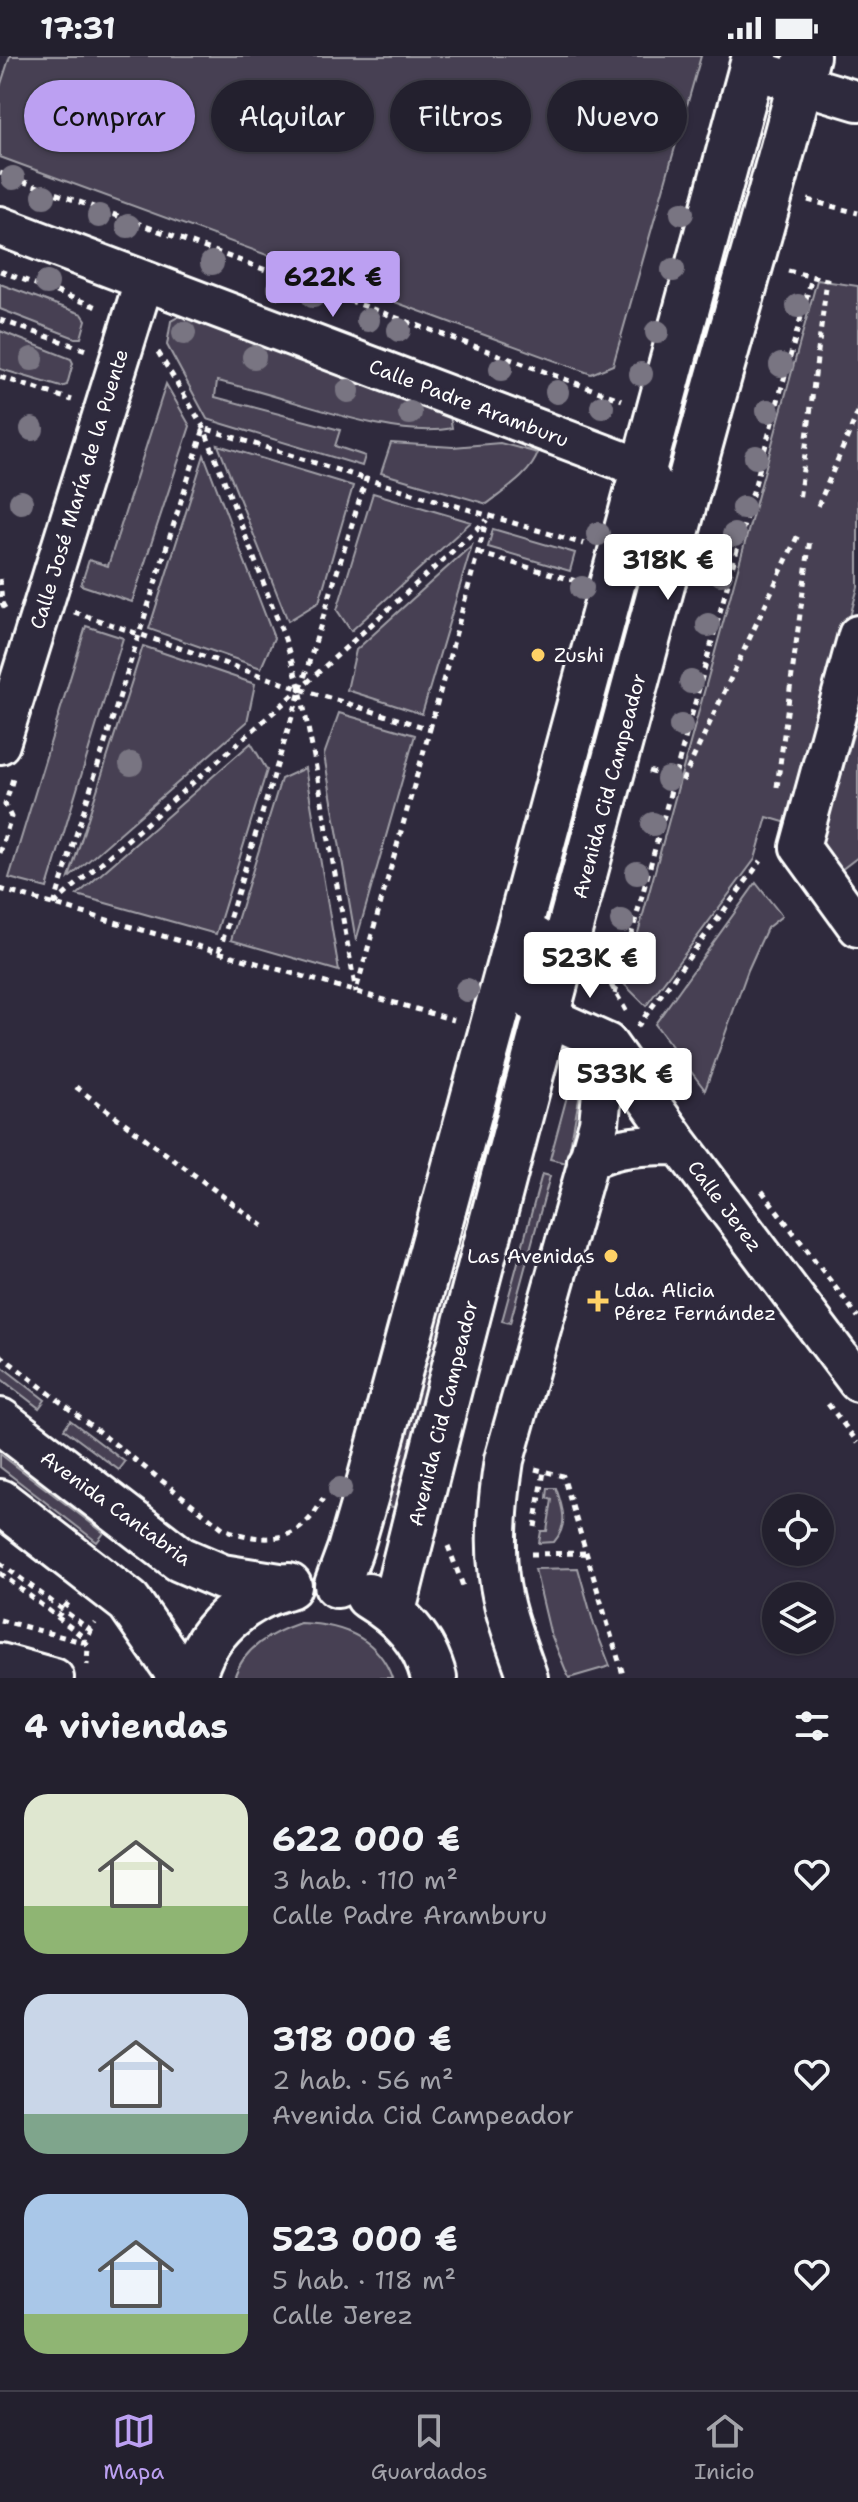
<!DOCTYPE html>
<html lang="es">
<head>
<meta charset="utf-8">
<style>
	:root { --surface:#23202e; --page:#2f2d3a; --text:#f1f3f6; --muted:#a3a3aa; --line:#403e4a; --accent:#bca0f2 }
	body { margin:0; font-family:"Shantell Sans",sans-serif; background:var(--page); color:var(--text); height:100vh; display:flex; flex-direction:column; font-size:30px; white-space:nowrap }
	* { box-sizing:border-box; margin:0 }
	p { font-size:26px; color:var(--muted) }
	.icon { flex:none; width:44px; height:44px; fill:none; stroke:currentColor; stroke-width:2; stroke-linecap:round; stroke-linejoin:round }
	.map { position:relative; height:1622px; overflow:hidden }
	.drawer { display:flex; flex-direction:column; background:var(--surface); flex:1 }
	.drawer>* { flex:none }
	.top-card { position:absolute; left:24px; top:24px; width:810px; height:72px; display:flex; gap:16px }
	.fabs { position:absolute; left:762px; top:1438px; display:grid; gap:16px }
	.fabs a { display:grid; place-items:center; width:72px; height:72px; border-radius:50%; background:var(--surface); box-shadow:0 2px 6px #0004,0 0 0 2px var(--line); font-size:40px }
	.price { position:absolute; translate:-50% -68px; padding:0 18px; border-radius:8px; background:#fff; color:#222; font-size:26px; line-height:52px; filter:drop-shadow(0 2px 4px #0008) }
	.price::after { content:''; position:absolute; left:50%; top:48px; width:24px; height:18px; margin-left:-12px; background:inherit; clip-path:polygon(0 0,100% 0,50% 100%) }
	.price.current { background:var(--accent); color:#111 }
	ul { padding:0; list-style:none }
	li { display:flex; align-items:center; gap:24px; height:200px; padding:0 24px }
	li span { display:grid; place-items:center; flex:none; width:224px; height:160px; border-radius:24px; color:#555 }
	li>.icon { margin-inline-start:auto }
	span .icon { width:96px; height:96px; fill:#fffc; stroke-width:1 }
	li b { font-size:34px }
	h2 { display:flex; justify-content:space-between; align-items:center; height:96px; padding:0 24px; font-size:34px }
	.chip { padding:0 28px; border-radius:36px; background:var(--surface); box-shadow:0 2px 6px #0004,0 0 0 2px var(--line); font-size:28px; line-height:72px }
	.chip.current { background:var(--accent); color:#111 }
	.status { display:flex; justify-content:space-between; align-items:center; height:56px; padding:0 40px; background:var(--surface); direction:ltr }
	.status svg { height:22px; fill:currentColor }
	.menu { display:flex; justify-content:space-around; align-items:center; height:112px; border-top:2px solid var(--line); background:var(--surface); font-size:22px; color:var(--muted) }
	.menu a { display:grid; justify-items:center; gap:4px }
	.menu .current { color:var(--accent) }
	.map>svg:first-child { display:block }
</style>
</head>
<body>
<div class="status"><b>17:31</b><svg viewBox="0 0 49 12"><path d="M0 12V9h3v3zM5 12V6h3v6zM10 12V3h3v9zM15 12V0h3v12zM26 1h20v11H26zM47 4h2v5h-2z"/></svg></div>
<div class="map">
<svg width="858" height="1622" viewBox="0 0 858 1622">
	<rect width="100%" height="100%" fill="#2f2a3d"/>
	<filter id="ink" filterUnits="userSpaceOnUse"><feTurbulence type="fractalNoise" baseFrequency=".0125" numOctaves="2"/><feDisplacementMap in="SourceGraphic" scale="16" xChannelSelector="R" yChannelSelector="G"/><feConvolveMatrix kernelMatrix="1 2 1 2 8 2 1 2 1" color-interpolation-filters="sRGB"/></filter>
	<g filter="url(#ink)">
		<path fill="#464152" stroke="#a2a0a8" stroke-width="2" d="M10,0H701L613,309L591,318L0,101V31Z
			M817,224L858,230V531L794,769L767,761L755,803L646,950L624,928Z
			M0,228L82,258L86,264L81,282H75L0,253Z
			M710,233L717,234L714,276L686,368L680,370L673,366Z
			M185,257L449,354L452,372C391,385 282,338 217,325L215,341L340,374L335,390L365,400L362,410L207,363L167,289L171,265Z
			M0,275L71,303L73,307L67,329L61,331L0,313Z
			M166,328L190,370L132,546L81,529L89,504L108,510Z
			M391,387L453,391L500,387L538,397C531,418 505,434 487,448L381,417Z
			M218,389L353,430L319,546L288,565Z
			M204,399L274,582L261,612L149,573Z
			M373,437L471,466L351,575L337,554Z
			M493,473L575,497L570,515L488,491Z
			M472,489L422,658L347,634L356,594Z
			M86,570L123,582L47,832L9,822Z
			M143,590L255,628L247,666L69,822Z
			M339,657L415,679L356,885L324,699Z
			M858,662V801L837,817L820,791Z
			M251,687L267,714L216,878L77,839Z
			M305,712L339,915L231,884L281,723Z
			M756,827L782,860L767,872L748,914L705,1034L655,968Z
			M495,1018L513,1023L402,1453L380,1448Z
			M569,1033L577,1036L579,1043L567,1107L550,1103Z
			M542,1118L550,1120L510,1267L502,1265Z
			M0,1309L45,1344L39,1352L0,1322Z
			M70,1364L125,1406L119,1414L64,1373Z
			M0,1398L104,1477L97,1486L0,1411Z
			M548,1432H556C563,1452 569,1469 554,1486L539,1487L541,1475H547L552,1444L547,1442Z
			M578,1512L594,1569L610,1610L569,1622L550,1576L535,1513Z
			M300,1567C340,1568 378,1581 392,1622H234C244,1591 271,1577 300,1567Z"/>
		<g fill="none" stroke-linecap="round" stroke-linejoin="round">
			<defs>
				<path id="minor" d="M751,13L858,45
					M0,170L644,413C669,448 657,470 646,508
					M858,579L800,791L858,871
					M0,688L144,225
					M536,881L526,926L532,945L547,960L607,987L680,1089L858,1326
					M587,1105C616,1089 647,1089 680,1089
					M0,1607L54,1622
					M528,1622C517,1589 503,1556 499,1521C494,1482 498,1443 504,1404L599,1067L607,987"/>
				<path id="major" d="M0,1365L180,1503L222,1521L286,1531
					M0,1446L129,1546L182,1622
					M337,1529L350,1494L366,1439L755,0
					M368,1540C401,1560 424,1583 434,1622
					M393,1555C486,1179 588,804 689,429C727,286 771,144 807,0
					M193,1622C204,1575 243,1542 289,1530"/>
			</defs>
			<use href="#minor" stroke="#fff" stroke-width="44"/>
			<use href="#major" stroke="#fff" stroke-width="50"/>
			<path stroke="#fff" stroke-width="5" stroke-dasharray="6 6" stroke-linecap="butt" d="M0,117L622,344
				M808,144L858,157
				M0,215L100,252
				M788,215L827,224L799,445
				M0,264L86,294
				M158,296L204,372L285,583L300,633L315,706L356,936
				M0,321L72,344
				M818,450L858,356
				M478,497L576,525
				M0,523L2,547L6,554
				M74,556L300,633L430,673L357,931
				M430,673L486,466
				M649,715L682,726L798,479
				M777,731L810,483
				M0,797L11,761L5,749L14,719
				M0,833L454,964
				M54,848L300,633L487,464
				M54,849L204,372L366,423
				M219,896L366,423L584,488
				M599,908L628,958
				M615,938L812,221
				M637,971L761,805
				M76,1031L263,1170
				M762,1135L858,1261
				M0,1299L224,1473C267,1489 300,1487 323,1443
				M828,1348L858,1387
				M535,1413L563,1420L624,1622
				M535,1471L544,1415
				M448,1490L463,1530
				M531,1498L586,1497
				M0,1507L90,1574
				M0,1517L82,1580L88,1590L87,1609
				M57,1561L69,1546
				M0,1564L82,1586L86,1585L95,1567"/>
			<use href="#minor" stroke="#2f2a3d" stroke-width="38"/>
			<use href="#major" stroke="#2f2a3d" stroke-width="44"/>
		</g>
		<g fill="#797582">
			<circle cx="665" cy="66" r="12"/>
			<circle cx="13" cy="122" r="12"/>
			<circle cx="44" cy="140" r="12"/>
			<circle cx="682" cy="157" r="12"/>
			<circle cx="99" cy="160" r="12"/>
			<circle cx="128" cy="170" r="12"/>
			<circle cx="212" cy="207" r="12"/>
			<circle cx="673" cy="214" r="12"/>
			<circle cx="47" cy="227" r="12"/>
			<circle cx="279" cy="232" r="12"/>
			<circle cx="313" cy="240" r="12"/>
			<circle cx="798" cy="250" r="12"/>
			<circle cx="368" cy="264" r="12"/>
			<circle cx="399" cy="274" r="12"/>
			<circle cx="657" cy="276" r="12"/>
			<circle cx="184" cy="277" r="12"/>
			<circle cx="254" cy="301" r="12"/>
			<circle cx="32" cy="303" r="12"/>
			<circle cx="781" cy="309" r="12"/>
			<circle cx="501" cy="313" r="12"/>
			<circle cx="641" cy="318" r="12"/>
			<circle cx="348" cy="335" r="12"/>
			<circle cx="557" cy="336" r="12"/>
			<circle cx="602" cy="351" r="12"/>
			<circle cx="768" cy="355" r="12"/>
			<circle cx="410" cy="357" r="12"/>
			<circle cx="32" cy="373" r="12"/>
			<circle cx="756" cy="401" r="12"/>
			<circle cx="21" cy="446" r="12"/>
			<circle cx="743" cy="452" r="12"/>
			<circle cx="598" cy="478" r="12"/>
			<circle cx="734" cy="479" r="12"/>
			<circle cx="721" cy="518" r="12"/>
			<circle cx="582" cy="532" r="12"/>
			<circle cx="708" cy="569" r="12"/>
			<circle cx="691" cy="626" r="12"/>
			<circle cx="681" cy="670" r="12"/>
			<circle cx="131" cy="708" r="12"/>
			<circle cx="668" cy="723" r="12"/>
			<circle cx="653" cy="768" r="12"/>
			<circle cx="637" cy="817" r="12"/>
			<circle cx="622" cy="865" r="12"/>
			<circle cx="467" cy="934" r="12"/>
			<circle cx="340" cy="1433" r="12"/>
		</g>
	</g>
	<g fill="#ffd166" stroke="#2f2a3d" stroke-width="3">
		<circle cx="538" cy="599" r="8"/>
		<circle cx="611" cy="1200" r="8"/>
		<path d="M594 1233h8v8h8v8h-8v8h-8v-8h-8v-8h8z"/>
	</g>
	<g text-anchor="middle" stroke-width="6" stroke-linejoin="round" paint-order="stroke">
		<g font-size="20" fill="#fff" stroke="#2f2a3d">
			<text transform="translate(469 347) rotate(21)" y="7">Calle Padre Aramburu</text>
			<text transform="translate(79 433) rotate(-73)" y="7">Calle José María de la Puente</text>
			<text transform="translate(609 730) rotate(-75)" y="7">Avenida Cid Campeador</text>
			<text transform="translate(725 1150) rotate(53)" y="7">Calle Jerez</text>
			<text transform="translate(443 1357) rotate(-76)" y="7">Avenida Cid Campeador</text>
			<text transform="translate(116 1452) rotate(36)" y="7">Avenida Cantabria</text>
		</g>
		<g font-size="20" fill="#fff" stroke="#2f2a3d" text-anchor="start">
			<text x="554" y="606">Zushi</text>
			<text x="595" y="1207" text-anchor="end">Las Avenidas</text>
			<text x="614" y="1241">Lda. Alicia<tspan x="614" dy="23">Pérez Fernández</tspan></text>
		</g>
	</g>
</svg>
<div class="fabs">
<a><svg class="icon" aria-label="locate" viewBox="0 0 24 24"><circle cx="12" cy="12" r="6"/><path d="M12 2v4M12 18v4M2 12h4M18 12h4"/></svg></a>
<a><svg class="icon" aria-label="layers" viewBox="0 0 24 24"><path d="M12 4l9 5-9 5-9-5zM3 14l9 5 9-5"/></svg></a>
</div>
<b class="price current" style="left:333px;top:263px">622K €</b>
<b class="price" style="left:668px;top:546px">318K €</b>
<b class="price" style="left:590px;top:944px">523K €</b>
<b class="price" style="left:625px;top:1060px">533K €</b>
<div class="top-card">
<a class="chip current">Comprar</a>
<a class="chip">Alquilar</a>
<a class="chip">Filtros</a>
<a class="chip">Nuevo</a>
</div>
</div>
<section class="drawer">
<h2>4 viviendas<svg class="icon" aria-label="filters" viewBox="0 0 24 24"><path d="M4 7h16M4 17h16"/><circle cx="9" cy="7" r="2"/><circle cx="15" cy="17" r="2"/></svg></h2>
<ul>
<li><span style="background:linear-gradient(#dfe7d0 70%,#8fb573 0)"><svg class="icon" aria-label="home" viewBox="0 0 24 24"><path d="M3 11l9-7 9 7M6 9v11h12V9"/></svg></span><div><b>622 000 €</b><p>3 hab. · 110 m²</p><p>Calle Padre Aramburu</p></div><svg class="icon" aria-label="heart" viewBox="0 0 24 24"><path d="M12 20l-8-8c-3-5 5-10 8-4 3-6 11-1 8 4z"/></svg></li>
<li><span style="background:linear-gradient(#c9d6e8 75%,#7fa58c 0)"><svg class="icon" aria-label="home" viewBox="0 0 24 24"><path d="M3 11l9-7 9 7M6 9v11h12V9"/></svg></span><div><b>318 000 €</b><p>2 hab. · 56 m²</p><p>Avenida Cid Campeador</p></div><svg class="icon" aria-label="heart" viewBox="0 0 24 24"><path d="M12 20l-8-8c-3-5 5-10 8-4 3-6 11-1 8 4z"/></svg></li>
<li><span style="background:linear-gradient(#a9c7e8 75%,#8fb573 0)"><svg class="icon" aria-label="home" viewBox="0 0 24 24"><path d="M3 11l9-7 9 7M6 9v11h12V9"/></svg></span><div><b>523 000 €</b><p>5 hab. · 118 m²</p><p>Calle Jerez</p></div><svg class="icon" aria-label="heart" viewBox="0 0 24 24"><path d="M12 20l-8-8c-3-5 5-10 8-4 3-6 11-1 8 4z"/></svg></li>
</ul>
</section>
<nav class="menu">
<a class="current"><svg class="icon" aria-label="map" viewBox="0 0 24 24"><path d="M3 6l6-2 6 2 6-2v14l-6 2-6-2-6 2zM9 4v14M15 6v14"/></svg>Mapa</a>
<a><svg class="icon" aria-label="saved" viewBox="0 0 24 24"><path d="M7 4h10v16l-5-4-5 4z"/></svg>Guardados</a>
<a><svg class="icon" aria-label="home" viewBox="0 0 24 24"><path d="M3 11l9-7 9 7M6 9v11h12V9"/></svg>Inicio</a>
</nav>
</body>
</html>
